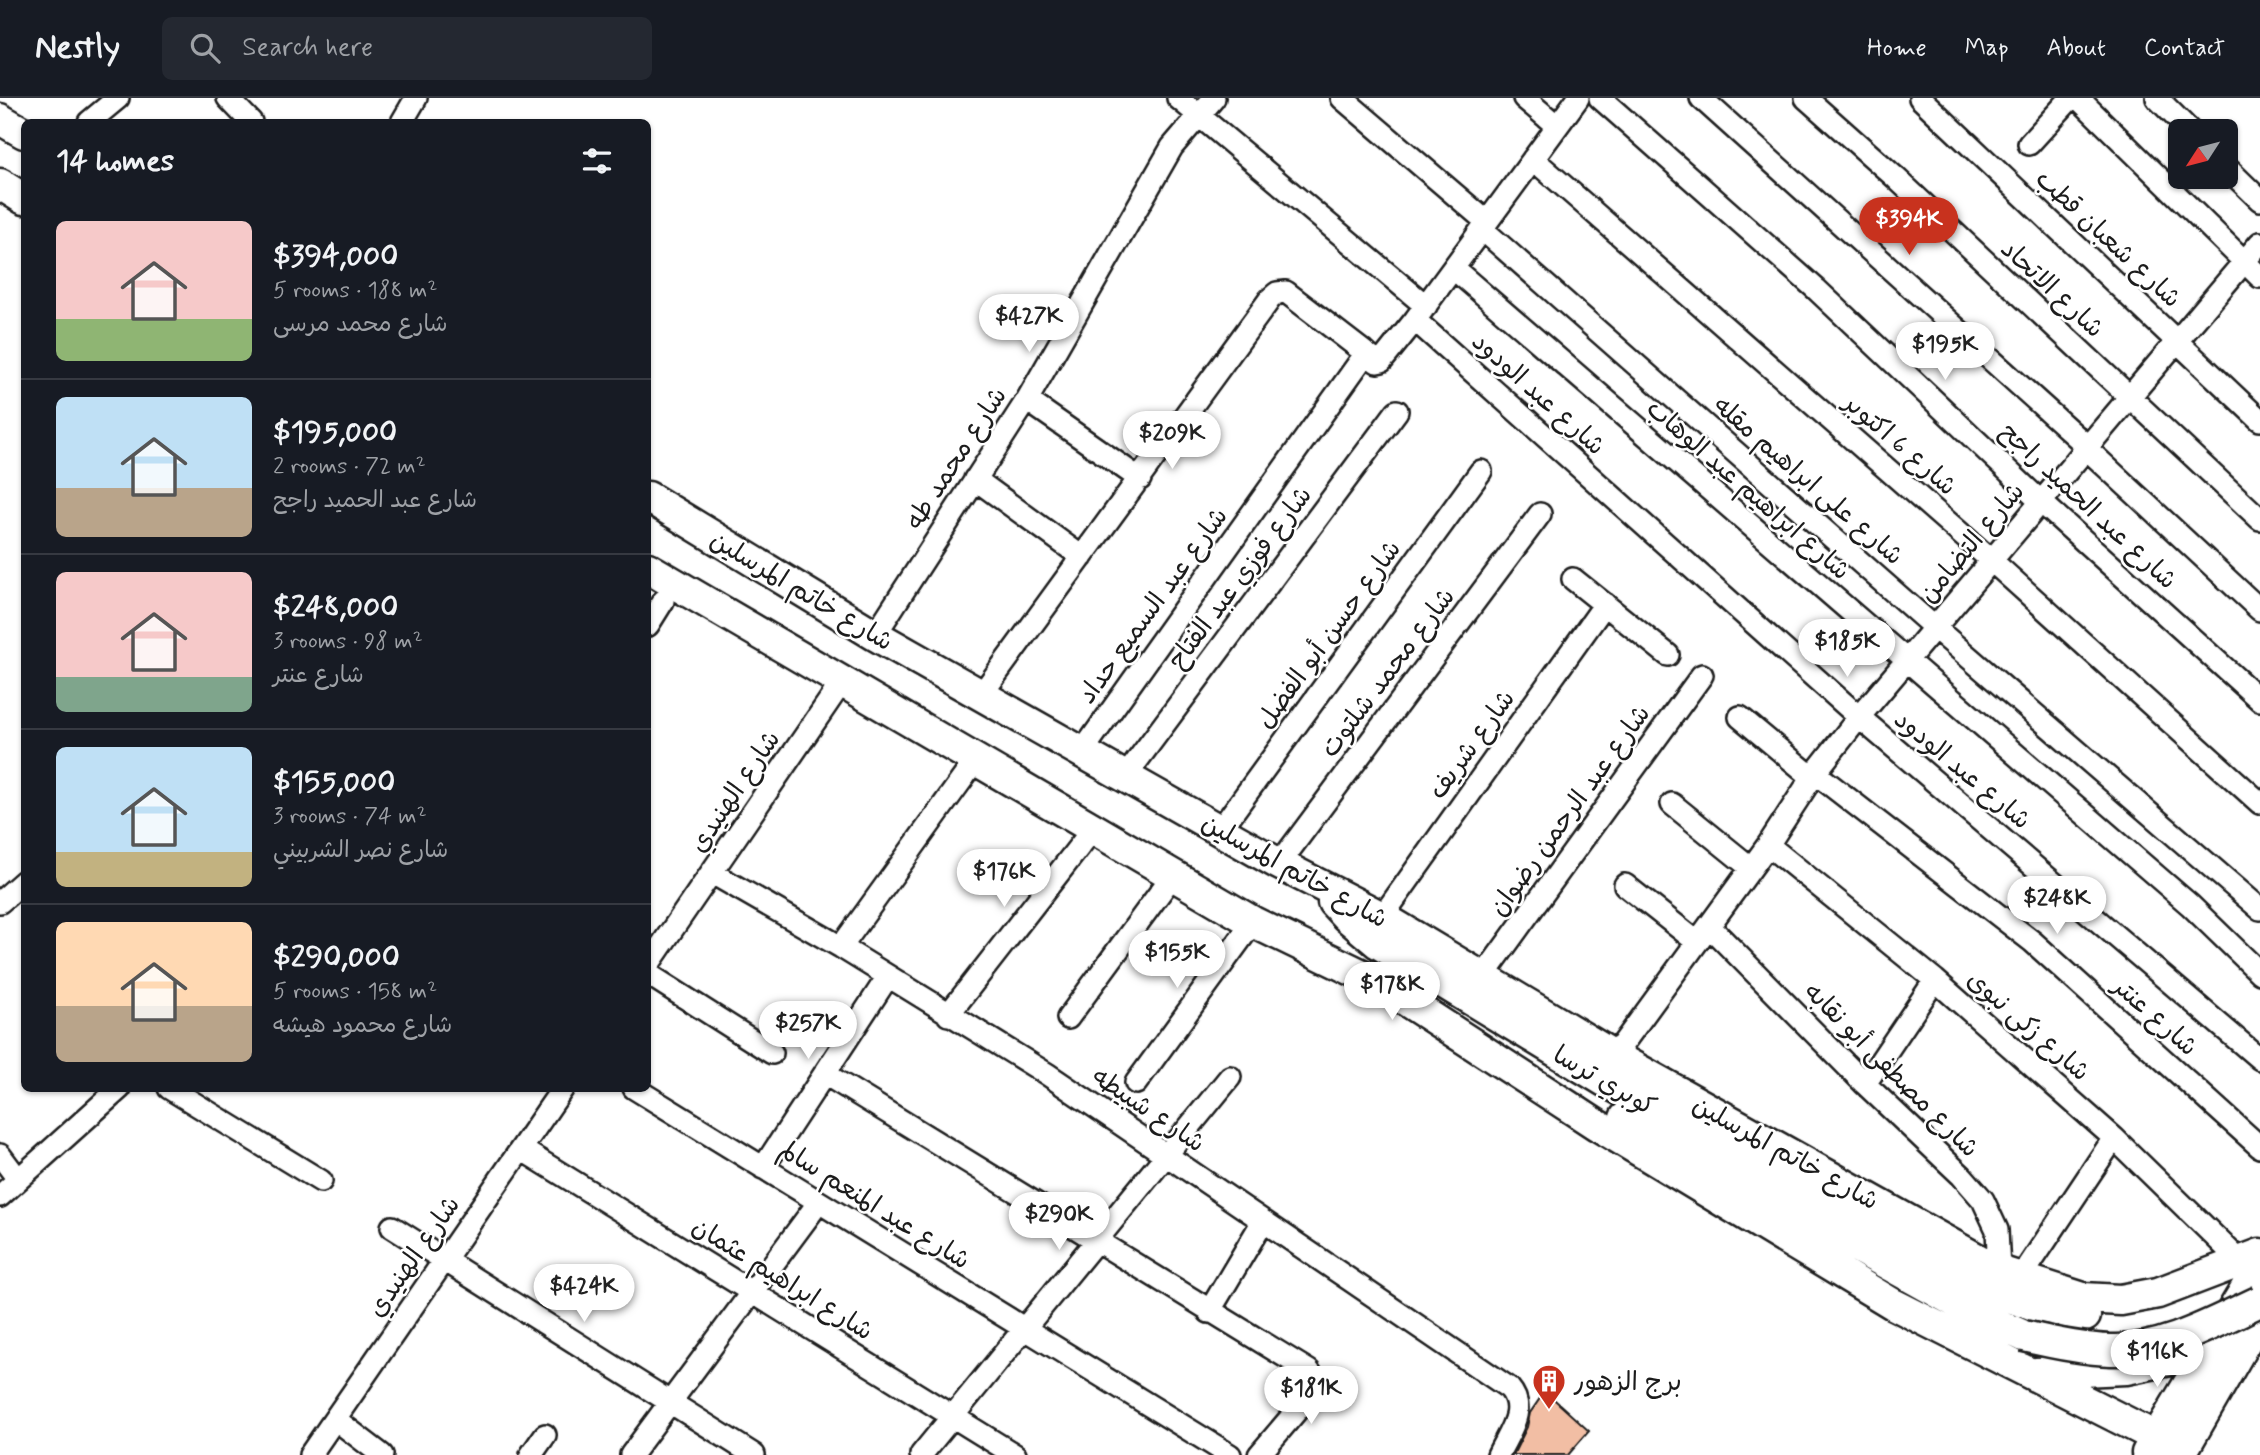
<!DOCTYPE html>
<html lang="en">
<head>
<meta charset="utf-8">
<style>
	:root { --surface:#171b24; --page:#242831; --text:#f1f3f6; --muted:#9ea1a6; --line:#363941; --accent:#c8321e }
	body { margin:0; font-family:Mynerve,"Playpen Sans Arabic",sans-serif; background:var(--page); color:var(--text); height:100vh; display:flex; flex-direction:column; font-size:26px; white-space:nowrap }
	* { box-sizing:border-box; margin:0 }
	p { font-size:23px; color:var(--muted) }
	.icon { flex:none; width:38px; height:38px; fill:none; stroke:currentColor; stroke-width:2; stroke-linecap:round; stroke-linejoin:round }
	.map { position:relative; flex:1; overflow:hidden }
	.sheet { position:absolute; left:21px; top:21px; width:630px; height:973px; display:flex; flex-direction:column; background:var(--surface); border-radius:10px; box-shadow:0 2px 5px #0004 }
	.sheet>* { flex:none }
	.needle { width:46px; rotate:234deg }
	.buttons { position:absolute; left:2168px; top:21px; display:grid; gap:14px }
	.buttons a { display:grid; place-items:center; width:70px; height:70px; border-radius:10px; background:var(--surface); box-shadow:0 2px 5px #0004; font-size:35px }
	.price { position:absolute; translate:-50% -60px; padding:0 16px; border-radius:24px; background:#fff; color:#222; font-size:23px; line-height:46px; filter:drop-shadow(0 2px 4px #0008) }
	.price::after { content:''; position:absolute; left:50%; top:42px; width:21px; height:16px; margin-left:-10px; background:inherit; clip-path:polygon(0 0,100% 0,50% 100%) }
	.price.active { background:var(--accent); color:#fff }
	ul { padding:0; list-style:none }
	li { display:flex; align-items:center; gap:21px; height:175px; padding:0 35px }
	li+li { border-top:2px solid var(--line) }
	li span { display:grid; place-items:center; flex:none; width:196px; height:140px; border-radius:10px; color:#555 }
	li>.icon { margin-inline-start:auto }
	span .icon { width:84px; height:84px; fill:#fffc; stroke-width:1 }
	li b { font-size:30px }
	h2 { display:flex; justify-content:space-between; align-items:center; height:84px; padding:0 35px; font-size:30px }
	header { display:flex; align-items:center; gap:42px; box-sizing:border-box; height:98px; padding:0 35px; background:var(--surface); border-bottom:2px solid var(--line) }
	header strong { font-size:33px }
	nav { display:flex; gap:38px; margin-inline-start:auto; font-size:24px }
	.search { width:490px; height:63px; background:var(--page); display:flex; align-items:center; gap:18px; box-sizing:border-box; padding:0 24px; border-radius:10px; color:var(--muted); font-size:26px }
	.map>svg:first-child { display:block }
</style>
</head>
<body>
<header>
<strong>Nestly</strong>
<div class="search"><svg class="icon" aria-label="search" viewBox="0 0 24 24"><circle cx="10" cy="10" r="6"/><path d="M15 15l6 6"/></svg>Search here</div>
<nav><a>Home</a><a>Map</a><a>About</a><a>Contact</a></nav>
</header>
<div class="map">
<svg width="2260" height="1357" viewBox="0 0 2260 1357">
	<rect width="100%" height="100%" fill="#fff"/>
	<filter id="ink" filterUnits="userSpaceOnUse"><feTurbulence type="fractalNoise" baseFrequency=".0143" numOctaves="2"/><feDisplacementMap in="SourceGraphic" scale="14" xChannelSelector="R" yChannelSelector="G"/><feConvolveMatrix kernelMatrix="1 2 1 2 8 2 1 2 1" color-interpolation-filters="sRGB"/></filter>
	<g filter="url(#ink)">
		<path fill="#f2bea4" stroke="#1c1c1c" stroke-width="2" d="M1545,1293L1589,1333L1568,1357H1513L1527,1329L1530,1315Z"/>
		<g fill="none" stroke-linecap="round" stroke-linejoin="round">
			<defs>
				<path id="street" d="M228,0L251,24
					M1178,0L1426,208
					M1342,0L1487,124
					M1524,0L1557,28
					M1600,0L1816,191L2041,404L2260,602
					M1701,0L2088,349
					M1806,0L1896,80L2260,421
					M1920,0L2260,322
					M2078,0L2260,179
					M2157,0L2190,33
					M89,24L118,0
					M402,24L416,0
					M2029,46L2071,0
					M1533,61L1992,463L2260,705
					M2226,69L2260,102
					M1482,131L1935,530L2260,811
					M1453,170L2190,807L2260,875
					M1415,222L1859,619L2260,961
					M1027,302L1140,381
					M2086,350L2260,512
					M975,381L1082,459
					M1573,481L1668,557
					M648,527L663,503
					M875,537L1027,302L1172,49L1214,0
					M981,597L1270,201L1277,195L1286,194L1377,264L1382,263L1415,222L1578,0
					M1740,619L1812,679
					M1082,654L1366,255
					M1815,675L2033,844L2260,1049
					M1125,679L1397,313
					M1672,706L1751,770
					M1220,732L1481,373
					M1768,747L1935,882L2114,1040L2240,1163
					M1279,766L1540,416
					M712,775L841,849L1047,976L1509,1290C1528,1312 1508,1335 1498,1357
					M1625,787L1697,844
					M0,804L24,783
					M1382,819L1605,506
					M1709,828L1865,986L1962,1078L1983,1102L1997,1132L1999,1173
					M841,849L976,662
					M648,867L842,584
					M648,876L772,955
					M1482,880L1702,577
					M948,917L1093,731
					M1068,920L1173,777
					M1614,958L1768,747L1815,675L1859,619L2260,145
					M825,976L1309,1273L1315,1282V1291L1259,1357
					M1136,985L1253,824
					M1865,986L1935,882
					M169,990L321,1083
					M634,990L1230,1357
					M521,1051L1015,1357
					M0,1057L18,1081
					M763,1070L887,880
					M0,1098L120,990
					M392,1129L754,1357
					M2020,1181L2114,1040
					M1209,1214L1263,1123
					M335,1321L382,1357
					M310,1357L563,990
					M531,1357L545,1337
					M631,1357L819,1104
					M921,1357L1230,979"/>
				<path id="secondary" d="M0,21L24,35
					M0,86L24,101
					M648,399L875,537L1279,766L1382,819L1614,958L1999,1173L2083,1200L2121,1202L2158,1195L2260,1156
					M648,470L1253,824L1379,885L1597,1027L1893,1206L2156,1339L2181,1355
					M1333,804L1346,818L1378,845L1608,985L1721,1048L1978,1187L2031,1207L2085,1218
					M1625,1020L1986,1221L2024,1238
					M2036,1275L2126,1271L2170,1262L2260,1219
					M2147,1355L2260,1167
					M2180,1357L2260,1218"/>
			</defs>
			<use href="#street" stroke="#1c1c1c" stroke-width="26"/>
			<use href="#secondary" stroke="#1c1c1c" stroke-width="35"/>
			<use href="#street" stroke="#fff" stroke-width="21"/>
			<use href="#secondary" stroke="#fff" stroke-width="30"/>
			<defs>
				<path id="secondary-bridge" d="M2024,1238C2053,1245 2081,1251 2111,1252C2162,1254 2215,1224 2260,1203"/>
			</defs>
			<use href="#secondary-bridge" stroke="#1c1c1c" stroke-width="35" stroke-linecap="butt"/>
			<use href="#secondary-bridge" stroke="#fff" stroke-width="30"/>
		</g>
	</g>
	<defs>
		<symbol id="building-pin" viewBox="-11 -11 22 30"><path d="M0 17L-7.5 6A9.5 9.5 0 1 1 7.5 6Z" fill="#c8321e" stroke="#fff"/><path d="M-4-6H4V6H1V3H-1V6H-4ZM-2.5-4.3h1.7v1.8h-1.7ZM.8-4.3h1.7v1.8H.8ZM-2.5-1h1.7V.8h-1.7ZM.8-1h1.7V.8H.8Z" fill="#fff"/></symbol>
	</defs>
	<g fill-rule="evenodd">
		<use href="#building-pin" x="1530" y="1264" width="38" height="52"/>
	</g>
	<g text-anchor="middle" stroke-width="5" stroke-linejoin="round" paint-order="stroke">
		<g font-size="26" fill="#1c1c1c" stroke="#fff">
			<text transform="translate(2109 140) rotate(43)" y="9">شارع شعبان قطب</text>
			<text transform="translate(2053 190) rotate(43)" y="9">شارع الاتحاد</text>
			<text transform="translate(1539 295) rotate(42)" y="9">شارع عبد الودود</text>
			<text transform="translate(1901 346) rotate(41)" y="9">شارع 6 اكتوبر</text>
			<text transform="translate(955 360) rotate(-57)" y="9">شارع محمد طه</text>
			<text transform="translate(1809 382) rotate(41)" y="9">شارع على ابراهيم مقله</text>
			<text transform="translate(1749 391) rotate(41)" y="9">شارع ابراهيم عبد الوهاب</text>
			<text transform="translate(2089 407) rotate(43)" y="9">شارع عبد الحميد راجح</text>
			<text transform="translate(1971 444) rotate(-50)" y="9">شارع التضامن</text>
			<text transform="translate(1239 479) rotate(-53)" y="9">شارع فوزي عبد الفتاح</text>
			<text transform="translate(802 492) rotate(31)" y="9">شارع خاتم المرسلين</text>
			<text transform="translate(1152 507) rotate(-54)" y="9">شارع عبد السميع حداد</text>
			<text transform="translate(1328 536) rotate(-54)" y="9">شارع حسن أبو الفضل</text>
			<text transform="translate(1387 574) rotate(-53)" y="9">شارع محمد شلتوت</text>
			<text transform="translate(1471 646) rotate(-54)" y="9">شارع شريف</text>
			<text transform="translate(1963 671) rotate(40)" y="9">شارع عبد الودود</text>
			<text transform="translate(734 693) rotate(-56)" y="9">شارع الهنيدي</text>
			<text transform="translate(1569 712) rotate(-54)" y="9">شارع عبد الرحمن رضوان</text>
			<text transform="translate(1295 772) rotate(29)" y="9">شارع خاتم المرسلين</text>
			<text transform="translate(2156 918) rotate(42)" y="9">شارع عنتر</text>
			<text transform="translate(2029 927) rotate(41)" y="9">شارع زكى نبوى</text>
			<text transform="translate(1892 971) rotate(45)" y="9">شارع مصطفى أبو نقابه</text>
			<text transform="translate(1605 982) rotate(30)" y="9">كوبري ترسا</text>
			<text transform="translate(1149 1011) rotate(34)" y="9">شارع شبيطه</text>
			<text transform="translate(1786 1054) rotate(29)" y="9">شارع خاتم المرسلين</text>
			<text transform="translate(875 1106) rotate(32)" y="9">شارع عبد المنعم سالم</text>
			<text transform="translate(413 1158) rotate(-55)" y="9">شارع الهنيدي</text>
			<text transform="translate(783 1180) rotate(32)" y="9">شارع ابراهيم عثمان</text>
		</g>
		<g font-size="26" fill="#1c1c1c" stroke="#fff" text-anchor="start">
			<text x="1574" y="1292">برج الزهور</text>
		</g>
	</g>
</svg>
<div class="buttons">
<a><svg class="needle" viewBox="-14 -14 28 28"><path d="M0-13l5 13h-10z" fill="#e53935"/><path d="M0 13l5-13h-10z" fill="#9ea1a6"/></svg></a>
</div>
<b class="price active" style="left:1909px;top:159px">$394K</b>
<b class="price" style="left:1029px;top:256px">$427K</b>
<b class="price" style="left:1945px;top:284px">$195K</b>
<b class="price" style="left:1172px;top:373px">$209K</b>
<b class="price" style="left:1847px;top:581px">$185K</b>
<b class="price" style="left:1004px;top:811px">$176K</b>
<b class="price" style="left:2057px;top:838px">$248K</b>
<b class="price" style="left:1177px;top:892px">$155K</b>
<b class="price" style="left:1392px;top:924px">$178K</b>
<b class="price" style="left:808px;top:963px">$257K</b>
<b class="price" style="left:1059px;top:1154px">$290K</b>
<b class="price" style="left:584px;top:1226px">$424K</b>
<b class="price" style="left:2157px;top:1291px">$116K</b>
<b class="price" style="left:1311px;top:1328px">$181K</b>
<section class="sheet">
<h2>14 homes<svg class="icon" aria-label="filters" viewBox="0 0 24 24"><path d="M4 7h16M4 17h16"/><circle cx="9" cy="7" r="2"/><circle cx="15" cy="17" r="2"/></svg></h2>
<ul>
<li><span style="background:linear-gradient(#f6c9c9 70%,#8fb573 0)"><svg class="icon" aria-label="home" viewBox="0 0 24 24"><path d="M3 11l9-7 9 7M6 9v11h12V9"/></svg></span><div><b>$394,000</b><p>5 rooms · 188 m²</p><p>شارع محمد مرسى</p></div></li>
<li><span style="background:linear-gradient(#bfe0f5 65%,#b9a48a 0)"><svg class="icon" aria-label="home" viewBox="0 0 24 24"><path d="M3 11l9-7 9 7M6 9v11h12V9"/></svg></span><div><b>$195,000</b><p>2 rooms · 72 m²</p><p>شارع عبد الحميد راجح</p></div></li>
<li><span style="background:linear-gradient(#f6c9c9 75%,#7fa58c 0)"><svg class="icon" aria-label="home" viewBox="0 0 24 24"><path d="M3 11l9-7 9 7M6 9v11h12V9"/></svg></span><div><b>$248,000</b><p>3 rooms · 98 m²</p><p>شارع عنتر</p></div></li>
<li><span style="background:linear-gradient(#bfe0f5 75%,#c2b280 0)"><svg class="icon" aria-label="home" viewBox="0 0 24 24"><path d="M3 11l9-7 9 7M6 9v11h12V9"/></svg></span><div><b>$155,000</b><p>3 rooms · 74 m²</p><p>شارع نصر الشربيني</p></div></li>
<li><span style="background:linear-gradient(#ffd9b3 60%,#b9a48a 0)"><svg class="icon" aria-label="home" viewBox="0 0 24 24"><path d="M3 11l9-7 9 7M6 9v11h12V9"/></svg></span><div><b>$290,000</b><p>5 rooms · 158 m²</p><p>شارع محمود هيشه</p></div></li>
</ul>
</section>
</div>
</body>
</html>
